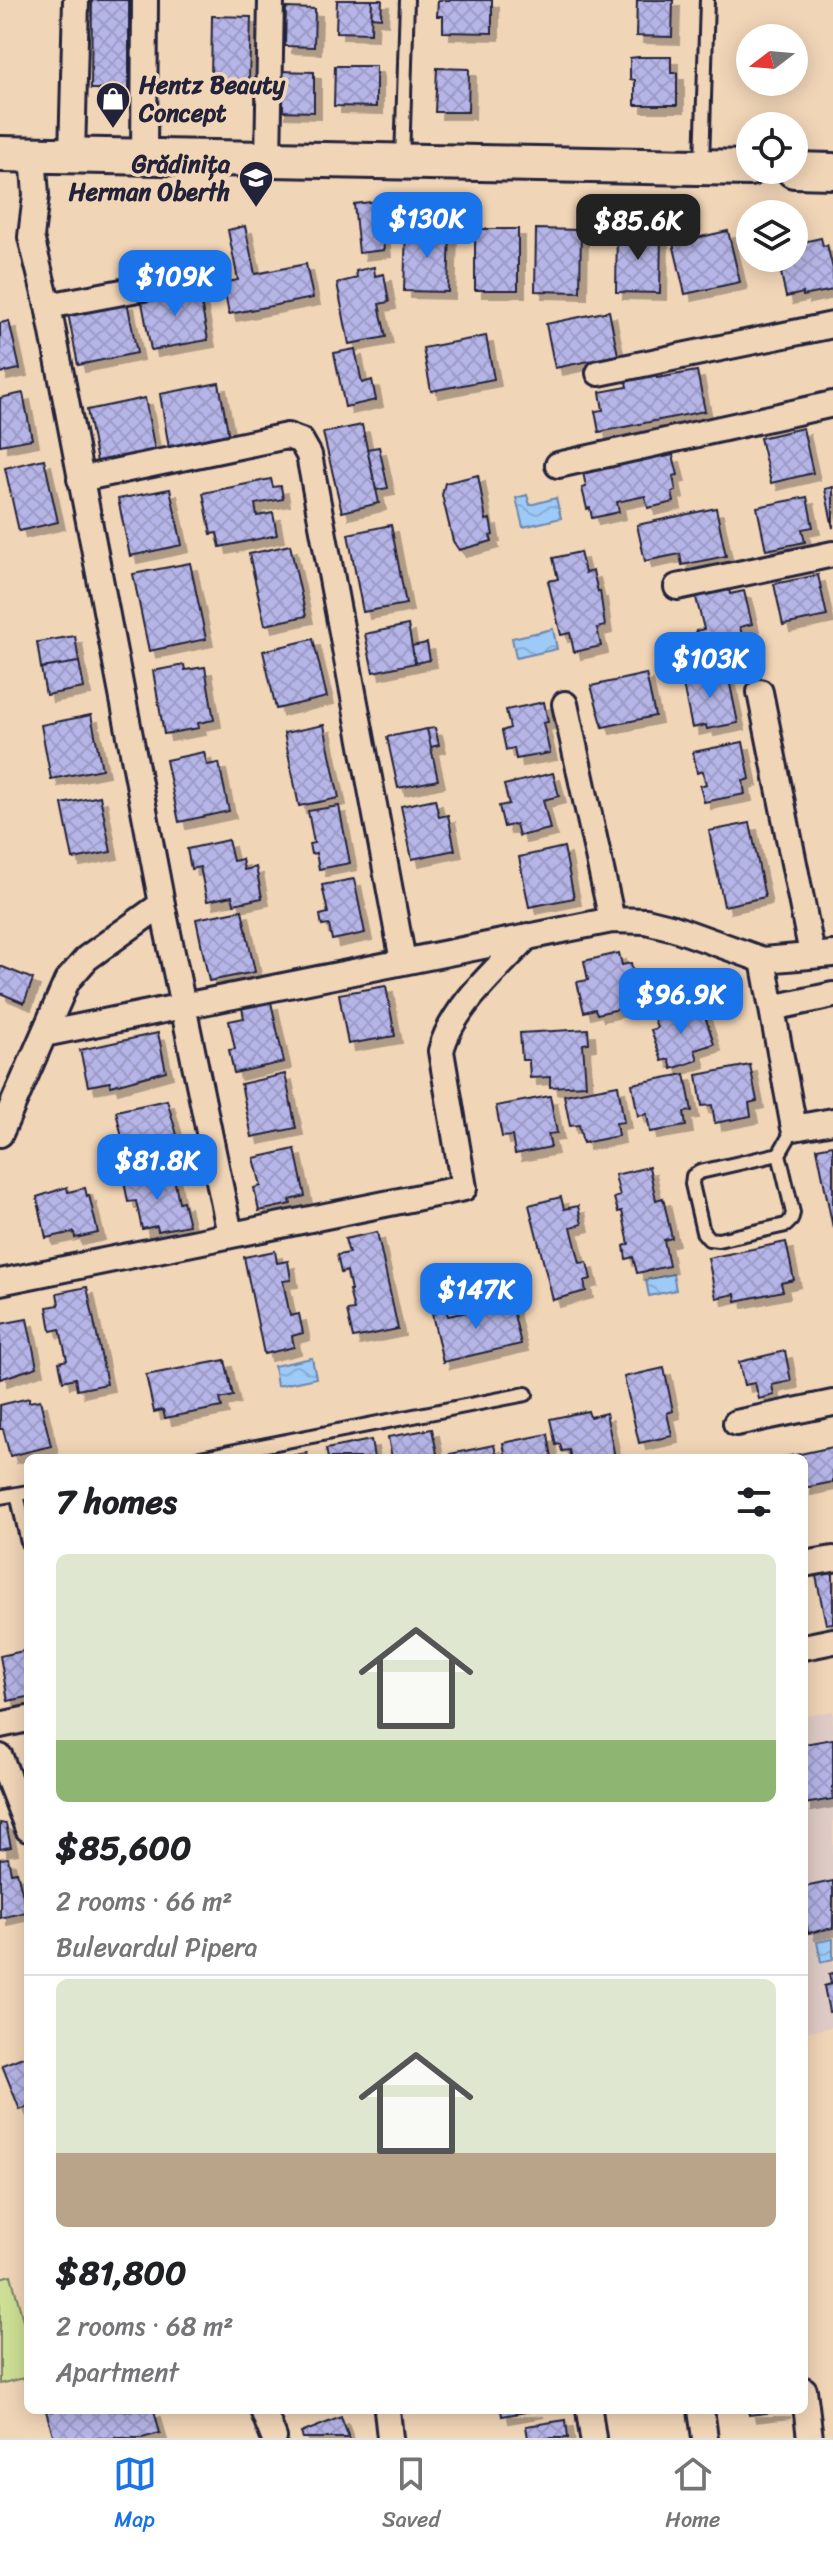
<!DOCTYPE html>
<html lang="en">
<head>
<meta charset="utf-8">
<style>
	:root { --surface:#fff; --page:#f6f6f6; --text:#202124; --muted:#757577; --line:#e0e0e0; --accent:#1a73e8 }
	body { margin:0; font-family:Sriracha,sans-serif; background:var(--page); color:var(--text); height:100vh; display:flex; flex-direction:column; font-size:30px; white-space:nowrap }
	* { box-sizing:border-box; margin:0 }
	p { font-size:26px; color:var(--muted) }
	.icon { flex:none; width:44px; height:44px; fill:none; stroke:currentColor; stroke-width:2; stroke-linecap:round; stroke-linejoin:round }
	.map { position:relative; flex:1; overflow:hidden }
	.sheet { position:absolute; left:24px; top:1454px; width:784px; height:960px; display:flex; flex-direction:column; background:var(--surface); border-radius:12px; box-shadow:0 4px 20px #0003 }
	.sheet>* { flex:none }
	.needle { width:52px; rotate:254deg }
	.controls { position:absolute; left:736px; top:24px; display:grid; gap:16px }
	.controls a { display:grid; place-items:center; width:72px; height:72px; border-radius:50%; background:var(--surface); box-shadow:0 4px 20px #0003; font-size:40px }
	.price { position:absolute; translate:-50% -68px; padding:0 18px; border-radius:16px; background:var(--accent); color:#fff; font-size:26px; line-height:52px; filter:drop-shadow(0 2px 4px #0008) }
	.price::after { content:''; position:absolute; left:50%; top:48px; width:24px; height:18px; margin-left:-12px; background:inherit; clip-path:polygon(0 0,100% 0,50% 100%) }
	.price.active { background:#222; color:#fff }
	ul { padding:0; list-style:none }
	li { display:grid; align-content:center; gap:16px; height:424px; padding:0 32px }
	li+li { border-top:2px solid var(--line) }
	li span { display:grid; place-items:center; height:248px; border-radius:12px; color:#555 }
	li>.icon { margin-inline-start:auto }
	span .icon { width:144px; height:144px; fill:#fffc; stroke-width:1 }
	li b { font-size:34px }
	h2 { display:flex; justify-content:space-between; align-items:center; height:96px; padding:0 32px; font-size:34px }
	.tab-bar { display:flex; justify-content:space-around; align-items:center; height:112px; border-top:2px solid var(--line); background:var(--surface); font-size:22px; color:var(--muted) }
	.tab-bar a { display:grid; justify-items:center; gap:4px }
	.tab-bar .active { color:var(--accent) }
	.map>svg:first-child { display:block }
</style>
</head>
<body>
<div class="map">
<svg width="833" height="2438" viewBox="0 0 833 2438">
	<defs>
		<pattern id="water-waves" width="16" height="10" patternUnits="userSpaceOnUse" patternTransform="scale(2)"><rect width="16" height="10" fill="#9dcaf7"/><path d="M0 5q4-4 8 0t8 0" fill="none" stroke="#87add5"/></pattern>
		<pattern id="building-cross-hatch" width="8" height="8" patternUnits="userSpaceOnUse" patternTransform="scale(2)"><rect width="8" height="8" fill="#b6b5e7"/><path d="M0 0l8 8M0 8l8-8" fill="none" stroke="#9c9bc7"/></pattern>
		<filter id="shadow"><feDropShadow dx="7" dy="7" stdDeviation="0" flood-color="#0004"/></filter>
	</defs>
	<rect width="100%" height="100%" fill="#f1d5b7"/>
	<filter id="ink" filterUnits="userSpaceOnUse"><feTurbulence type="fractalNoise" baseFrequency=".0125" numOctaves="2"/><feDisplacementMap in="SourceGraphic" scale="16" xChannelSelector="R" yChannelSelector="G"/><feConvolveMatrix kernelMatrix="1 2 1 2 8 2 1 2 1" color-interpolation-filters="sRGB"/></filter>
	<g filter="url(#ink)">
		<path fill="#dfcbc5" d="M833,1711V2027L804,2032V1716Z"/>
		<path fill="#cddf94" stroke="#788068" stroke-width="2" d="M11,2275L28,2339V2377L0,2384V2278Z"/>
		<path fill="url(#water-waves)" stroke="#6c87ac" stroke-width="2" d="M527,495L530,505L556,498L561,518L523,527L516,498Z
			M553,629L557,649L516,658L512,638Z
			M673,1274L676,1290L649,1296L646,1280Z
			M312,1358L316,1378L277,1386L274,1366Z
			M833,1939V1959L821,1962L817,1942Z"/>
		<path fill="url(#building-cross-hatch)" stroke="#22223b" stroke-width="2" filter="url(#shadow)" d="M92,0H129V98H113V89H91Z
			M337,0H372L371,33L336,32Z
			M372,0H382L381,18L371,17Z
			M438,0H492V33L443,32V16H437Z
			M637,0H673L672,37L636,36Z
			M286,8L315,9L314,47L285,46Z
			M212,16L251,17L249,81L211,80Z
			M638,57H671V73H677V105H635V80L630,79V58Z
			M335,66H376V107L334,106Z
			M437,68L469,69L468,112H435Z
			M280,71L314,72V112L279,111Z
			M379,201L384,250L359,253L354,204Z
			M245,226L255,274L306,264L313,298L229,314L223,283L238,280L228,230Z
			M406,228L450,230L448,292L404,291Z
			M475,229H518V290H475Z
			M536,229L581,230L580,292L535,291Z
			M617,231L661,232L660,293L616,292Z
			M728,231L740,282L685,294L673,243Z
			M821,238L823,246L827,245L833,269V290L803,296V293L786,297L778,258H794V244Z
			M374,267L375,276L384,274L389,302L379,304L386,337L349,344L337,283L357,278L356,271Z
			M198,286L208,340L151,350L141,297Z
			M127,301L137,353L78,365L68,313Z
			M609,311L618,355L555,368L546,324Z
			M9,321L20,369L0,373V323Z
			M486,336L494,379L431,391L423,348Z
			M355,349L362,383L372,380L376,400L345,407L334,353Z
			M655,367L657,378L697,371L705,411L599,432L595,411L603,410L600,392L627,387L624,373Z
			M219,383L229,437L169,448L160,394Z
			M23,393L32,439L0,445V398Z
			M145,398L155,451L97,462L87,410Z
			M362,425L379,503L342,512L323,433Z
			M803,428L813,473L771,483L760,438Z
			M379,447L388,488L376,490L367,449Z
			M639,454L640,459L663,454L664,457L673,455L678,475L673,476L676,491L672,492L674,502L648,508L645,496L617,502L619,512L592,518L590,508L587,509L582,488L586,487L583,472Z
			M44,459L58,522L19,531L5,468Z
			M478,475L486,520L490,519L493,535L490,536L492,541L459,550L453,541L442,495L445,483Z
			M271,479L273,487L281,486L283,499L255,504L257,516L273,513L277,535L220,547L217,533L211,534L203,493Z
			M833,487V528L825,489Z
			M170,489L182,545L130,556L118,499Z
			M807,497L813,527L802,529L805,542L766,550L757,507Z
			M716,508L726,556L682,565L680,554L645,561L637,525Z
			M391,525L406,604L363,612L348,534Z
			M290,545L306,616L265,625L249,554Z
			M580,552L585,573L593,571L598,592L600,591L605,626L597,628L601,646L574,652L570,633L561,635L548,581L558,579L553,558Z
			M190,563L206,639L149,651L133,574Z
			M818,575L827,616L783,625L774,584Z
			M728,586L730,594L744,591L752,624L740,627L744,643L701,653L696,631L704,629L695,594Z
			M408,625L415,663L373,672L365,634Z
			M75,636L79,662L41,668L37,642Z
			M313,639L327,697L276,709L263,651Z
			M427,643L430,660L415,663L412,646Z
			M79,662L84,688L46,695L41,668Z
			M184,665L185,670L205,667L214,720L198,723L199,728L164,734L153,671Z
			M718,667V672L727,670L738,723L707,729L706,725L692,728L682,680L708,674L707,670Z
			M646,674L655,716L603,727L591,686Z
			M544,702L548,722L543,723L550,753L516,759L514,748L506,750L502,731L510,728L506,710Z
			M91,715L102,769L51,779L41,725Z
			M324,725L339,798L299,806L284,733Z
			M435,728L439,745L431,747L427,729Z
			M427,729L438,780L398,788L387,737Z
			M743,742L750,779L743,781L745,794L704,802L700,786L706,784L703,771L697,773L693,752Z
			M204,752L207,765L219,763L229,811L179,822L166,760Z
			M553,773L559,796L543,800L550,829L519,836L516,824L504,827L499,806L509,804L504,785Z
			M100,796L111,852L73,859L62,804Z
			M435,799L439,817L448,815L455,850L412,859L401,806Z
			M339,806L350,863L319,869L316,853L311,854L309,844L314,843L308,811Z
			M750,823L765,897L724,906L709,831Z
			M228,840L233,861L242,859L244,870L256,867L262,898L234,904L232,896L207,901L200,867L191,869L187,849Z
			M564,847L574,898L529,907L519,857Z
			M354,879L365,933L332,940L329,925L322,926L320,915L328,913L322,885Z
			M242,910L255,972L209,981L196,919Z
			M619,953L622,965L631,963L639,1000L627,1003L628,1007L597,1014L595,1009L584,1012L577,982L588,980L584,961Z
			M0,966L33,979L24,1003L0,993Z
			M386,986L395,1036L348,1044L339,994Z
			M271,1002L284,1062L234,1073L229,1050L235,1049L229,1021L244,1018L242,1008Z
			M682,1005L685,1015L703,1010L714,1044L695,1050L698,1060L672,1069L669,1059L662,1061L651,1030L657,1028L653,1015Z
			M588,1029L589,1043L583,1044L586,1085L550,1087V1077L530,1078L529,1060H522L520,1033Z
			M158,1033L166,1071L111,1086L110,1082L88,1086L80,1050Z
			M750,1065L757,1101L749,1103L751,1116L715,1123L712,1105L702,1106L697,1075Z
			M285,1074L296,1128L252,1137L241,1084Z
			M685,1074L692,1111L684,1112L686,1126L650,1132L647,1114L638,1116L632,1084Z
			M618,1085L624,1122L616,1123L618,1136L583,1143L579,1125L570,1126L564,1095Z
			M550,1096L557,1133L548,1134L551,1147L515,1154L512,1136L502,1137L496,1106Z
			M167,1100L177,1135L173,1136L175,1149L168,1151V1155L128,1164L116,1111Z
			M833,1145V1228L817,1148Z
			M295,1149L305,1196L290,1200L291,1204L259,1211L254,1188L261,1186L254,1158Z
			M649,1167L656,1200L663,1198L672,1238L664,1240L669,1266L637,1273L633,1257L626,1259L624,1246L629,1244L622,1211L618,1212L614,1198L620,1196L615,1175Z
			M159,1173L160,1176L173,1173L179,1202L183,1201L189,1225L158,1231L157,1226L142,1229L136,1201L128,1202L124,1181Z
			M67,1187L68,1192L85,1188L87,1196L89,1195L98,1233L75,1238L74,1232L46,1238L37,1197Z
			M561,1197L564,1209L578,1206L582,1224L571,1227L580,1263L587,1262L591,1279L584,1281L586,1291L553,1300L529,1205Z
			M377,1232L398,1329L353,1338L347,1311L354,1310L349,1290H351L347,1271L341,1273L337,1255L349,1253L345,1239Z
			M786,1242L794,1280L781,1283L783,1291L736,1301L735,1294L716,1298L708,1258Z
			M275,1251L277,1263L288,1261L291,1280L283,1281L290,1316L299,1314L303,1333L292,1336L294,1347L264,1354L244,1257Z
			M87,1287L107,1384L77,1390L75,1378L63,1381L59,1362L67,1360L60,1329L51,1331L47,1307L59,1305L57,1293Z
			M511,1302L521,1344L443,1362L432,1314L446,1310L448,1316Z
			M27,1319L37,1367L0,1379V1324Z
			M785,1351L791,1381L772,1385L774,1395L759,1399L755,1383L744,1385L739,1362Z
			M225,1360L233,1396L220,1399L222,1407L165,1418L163,1410L154,1412L146,1375Z
			M664,1368L673,1411L667,1413L672,1436L639,1443L624,1377Z
			M29,1398V1402L40,1400L51,1446L10,1456L3,1429H0V1405Z
			M588,1411L590,1417L606,1413L615,1457L571,1458L569,1450L562,1451L560,1444L556,1445L550,1419Z
			M432,1429L438,1458H392L388,1437Z
			M548,1434L552,1458H506L503,1443Z
			M371,1440L374,1458H328L326,1449Z
			M494,1445L497,1458H451L450,1454Z
			M833,1447V1482L804,1488V1458H781Z
			M307,1453L308,1458H280Z
			M833,1573V1623L826,1624L816,1576Z
			M28,1650V1697L8,1701L0,1656Z
			M833,1739V1799L804,1804V1744Z
			M0,1823L6,1824L11,1847L0,1849Z
			M8,1858L11,1873L17,1872L27,1912L0,1918V1859Z
			M833,1881V1928L808,1933L804,1911V1887Z
			M833,1973V2011L829,2012L824,1986L831,1984L829,1974Z
			M28,2055V2107L20,2110L2,2065Z
			M154,2410L160,2433L142,2438H54L46,2411Z
			M501,2410H537L502,2416Z
			M748,2410H783V2411L749,2415Z
			M341,2417L349,2438H303L301,2433Z
			M566,2420L568,2438H528L526,2426Z"/>
		<g fill="none" stroke-linecap="round" stroke-linejoin="round">
			<defs>
				<path id="lane" d="M402,161L407,0
					M702,164L707,0
					M779,1154L700,1172L693,1176L692,1184L703,1232L709,1239L718,1240L786,1225L791,1220L793,1213L779,1154L794,1128
					M200,1458L526,1394
					M17,1494L28,1543
					M0,1497L28,1492"/>
				<path id="street" d="M33,154L36,195L31,237L48,306L162,904L230,1234
					M72,155L76,0
					M144,157L145,0
					M268,159L271,0
					M48,306L186,280
					M599,373L833,325
					M558,465L833,404
					M80,479L287,436L301,441L309,455L403,961
					M677,587L833,554
					M760,692L812,954
					M565,704L612,920
					M763,960L794,1128L833,1121
					M772,1008L833,995
					M44,1034L612,920L646,921L674,928L763,960L833,954
					M0,1134L67,981L87,958L162,904
					M0,1282L464,1188L441,1051C451,1008 499,968 528,936
					M736,1423L833,1403
					M804,1564L833,1559
					M804,1647L833,1641
					M0,1725L28,1719
					M0,1757L28,1829
					M804,2390L810,2438
					M263,2410L274,2438
					M387,2410L390,2438
					M589,2410L593,2438
					M701,2410L705,2438"/>
				<path id="secondary" d="M0,154L750,168
					M794,170L833,171"/>
			</defs>
			<use href="#lane" stroke="#22223b" stroke-width="18"/>
			<use href="#street" stroke="#22223b" stroke-width="30"/>
			<use href="#secondary" stroke="#22223b" stroke-width="40"/>
			<use href="#lane" stroke="#f1d5b7" stroke-width="12"/>
			<use href="#street" stroke="#f1d5b7" stroke-width="24"/>
			<use href="#secondary" stroke="#f1d5b7" stroke-width="34"/>
		</g>
	</g>
	<defs>
		<symbol id="shop-pin" viewBox="-11 -11 22 30"><path d="M0 17L-7.5 6A9.5 9.5 0 1 1 7.5 6Z" fill="#22223b" stroke="#f1d5b7"/><path d="M-5-2.5h2.3a2.7 3.5 0 0 1 5.4 0H5L5.5 6h-11ZM-1.5-2.5h3a1.5 2.3 0 0 0-3 0Z" fill="#fff"/></symbol>
		<symbol id="school-pin" viewBox="-11 -11 22 30"><path d="M0 17L-7.5 6A9.5 9.5 0 1 1 7.5 6Z" fill="#22223b" stroke="#f1d5b7"/><path d="M0-5L7-2L0 1L-7-2ZM-4 1L0 2.5L4 1V4Q0 6-4 4Z" fill="#fff"/></symbol>
	</defs>
	<g fill-rule="evenodd">
		<use href="#shop-pin" x="93" y="79" width="40" height="54"/>
		<use href="#school-pin" x="236" y="158" width="40" height="54"/>
	</g>
	<g text-anchor="middle" stroke-width="7" stroke-linejoin="round" paint-order="stroke">
		<g font-size="24" font-weight="bold" fill="#22223b" stroke="#f1d5b7" text-anchor="start">
			<text x="139" y="93">Hentz Beauty<tspan x="139" dy="28">Concept</tspan></text>
			<text x="230" y="172" text-anchor="end">Grădinița<tspan x="230" dy="28">Herman Oberth</tspan></text>
		</g>
	</g>
</svg>
<div class="controls">
<a><svg class="needle" viewBox="-14 -14 28 28"><path d="M0-13l5 13h-10z" fill="#e53935"/><path d="M0 13l5-13h-10z" fill="#757577"/></svg></a>
<a><svg class="icon" aria-label="locate" viewBox="0 0 24 24"><circle cx="12" cy="12" r="6"/><path d="M12 2v4M12 18v4M2 12h4M18 12h4"/></svg></a>
<a><svg class="icon" aria-label="layers" viewBox="0 0 24 24"><path d="M12 4l9 5-9 5-9-5zM3 14l9 5 9-5"/></svg></a>
</div>
<b class="price" style="left:427px;top:260px">$130K</b>
<b class="price active" style="left:638px;top:262px">$85.6K</b>
<b class="price" style="left:175px;top:318px">$109K</b>
<b class="price" style="left:710px;top:700px">$103K</b>
<b class="price" style="left:681px;top:1036px">$96.9K</b>
<b class="price" style="left:157px;top:1202px">$81.8K</b>
<b class="price" style="left:476px;top:1331px">$147K</b>
<section class="sheet">
<h2>7 homes<svg class="icon" aria-label="filters" viewBox="0 0 24 24"><path d="M4 7h16M4 17h16"/><circle cx="9" cy="7" r="2"/><circle cx="15" cy="17" r="2"/></svg></h2>
<ul>
<li><span style="background:linear-gradient(#dfe7d0 75%,#8fb573 0)"><svg class="icon" aria-label="home" viewBox="0 0 24 24"><path d="M3 11l9-7 9 7M6 9v11h12V9"/></svg></span><div><b>$85,600</b><p>2 rooms · 66 m²</p><p>Bulevardul Pipera</p></div></li>
<li><span style="background:linear-gradient(#dfe7d0 70%,#b9a48a 0)"><svg class="icon" aria-label="home" viewBox="0 0 24 24"><path d="M3 11l9-7 9 7M6 9v11h12V9"/></svg></span><div><b>$81,800</b><p>2 rooms · 68 m²</p><p>Apartment</p></div></li>
</ul>
</section>
</div>
<nav class="tab-bar">
<a class="active"><svg class="icon" aria-label="map" viewBox="0 0 24 24"><path d="M3 6l6-2 6 2 6-2v14l-6 2-6-2-6 2zM9 4v14M15 6v14"/></svg>Map</a>
<a><svg class="icon" aria-label="saved" viewBox="0 0 24 24"><path d="M7 4h10v16l-5-4-5 4z"/></svg>Saved</a>
<a><svg class="icon" aria-label="home" viewBox="0 0 24 24"><path d="M3 11l9-7 9 7M6 9v11h12V9"/></svg>Home</a>
</nav>
</body>
</html>
